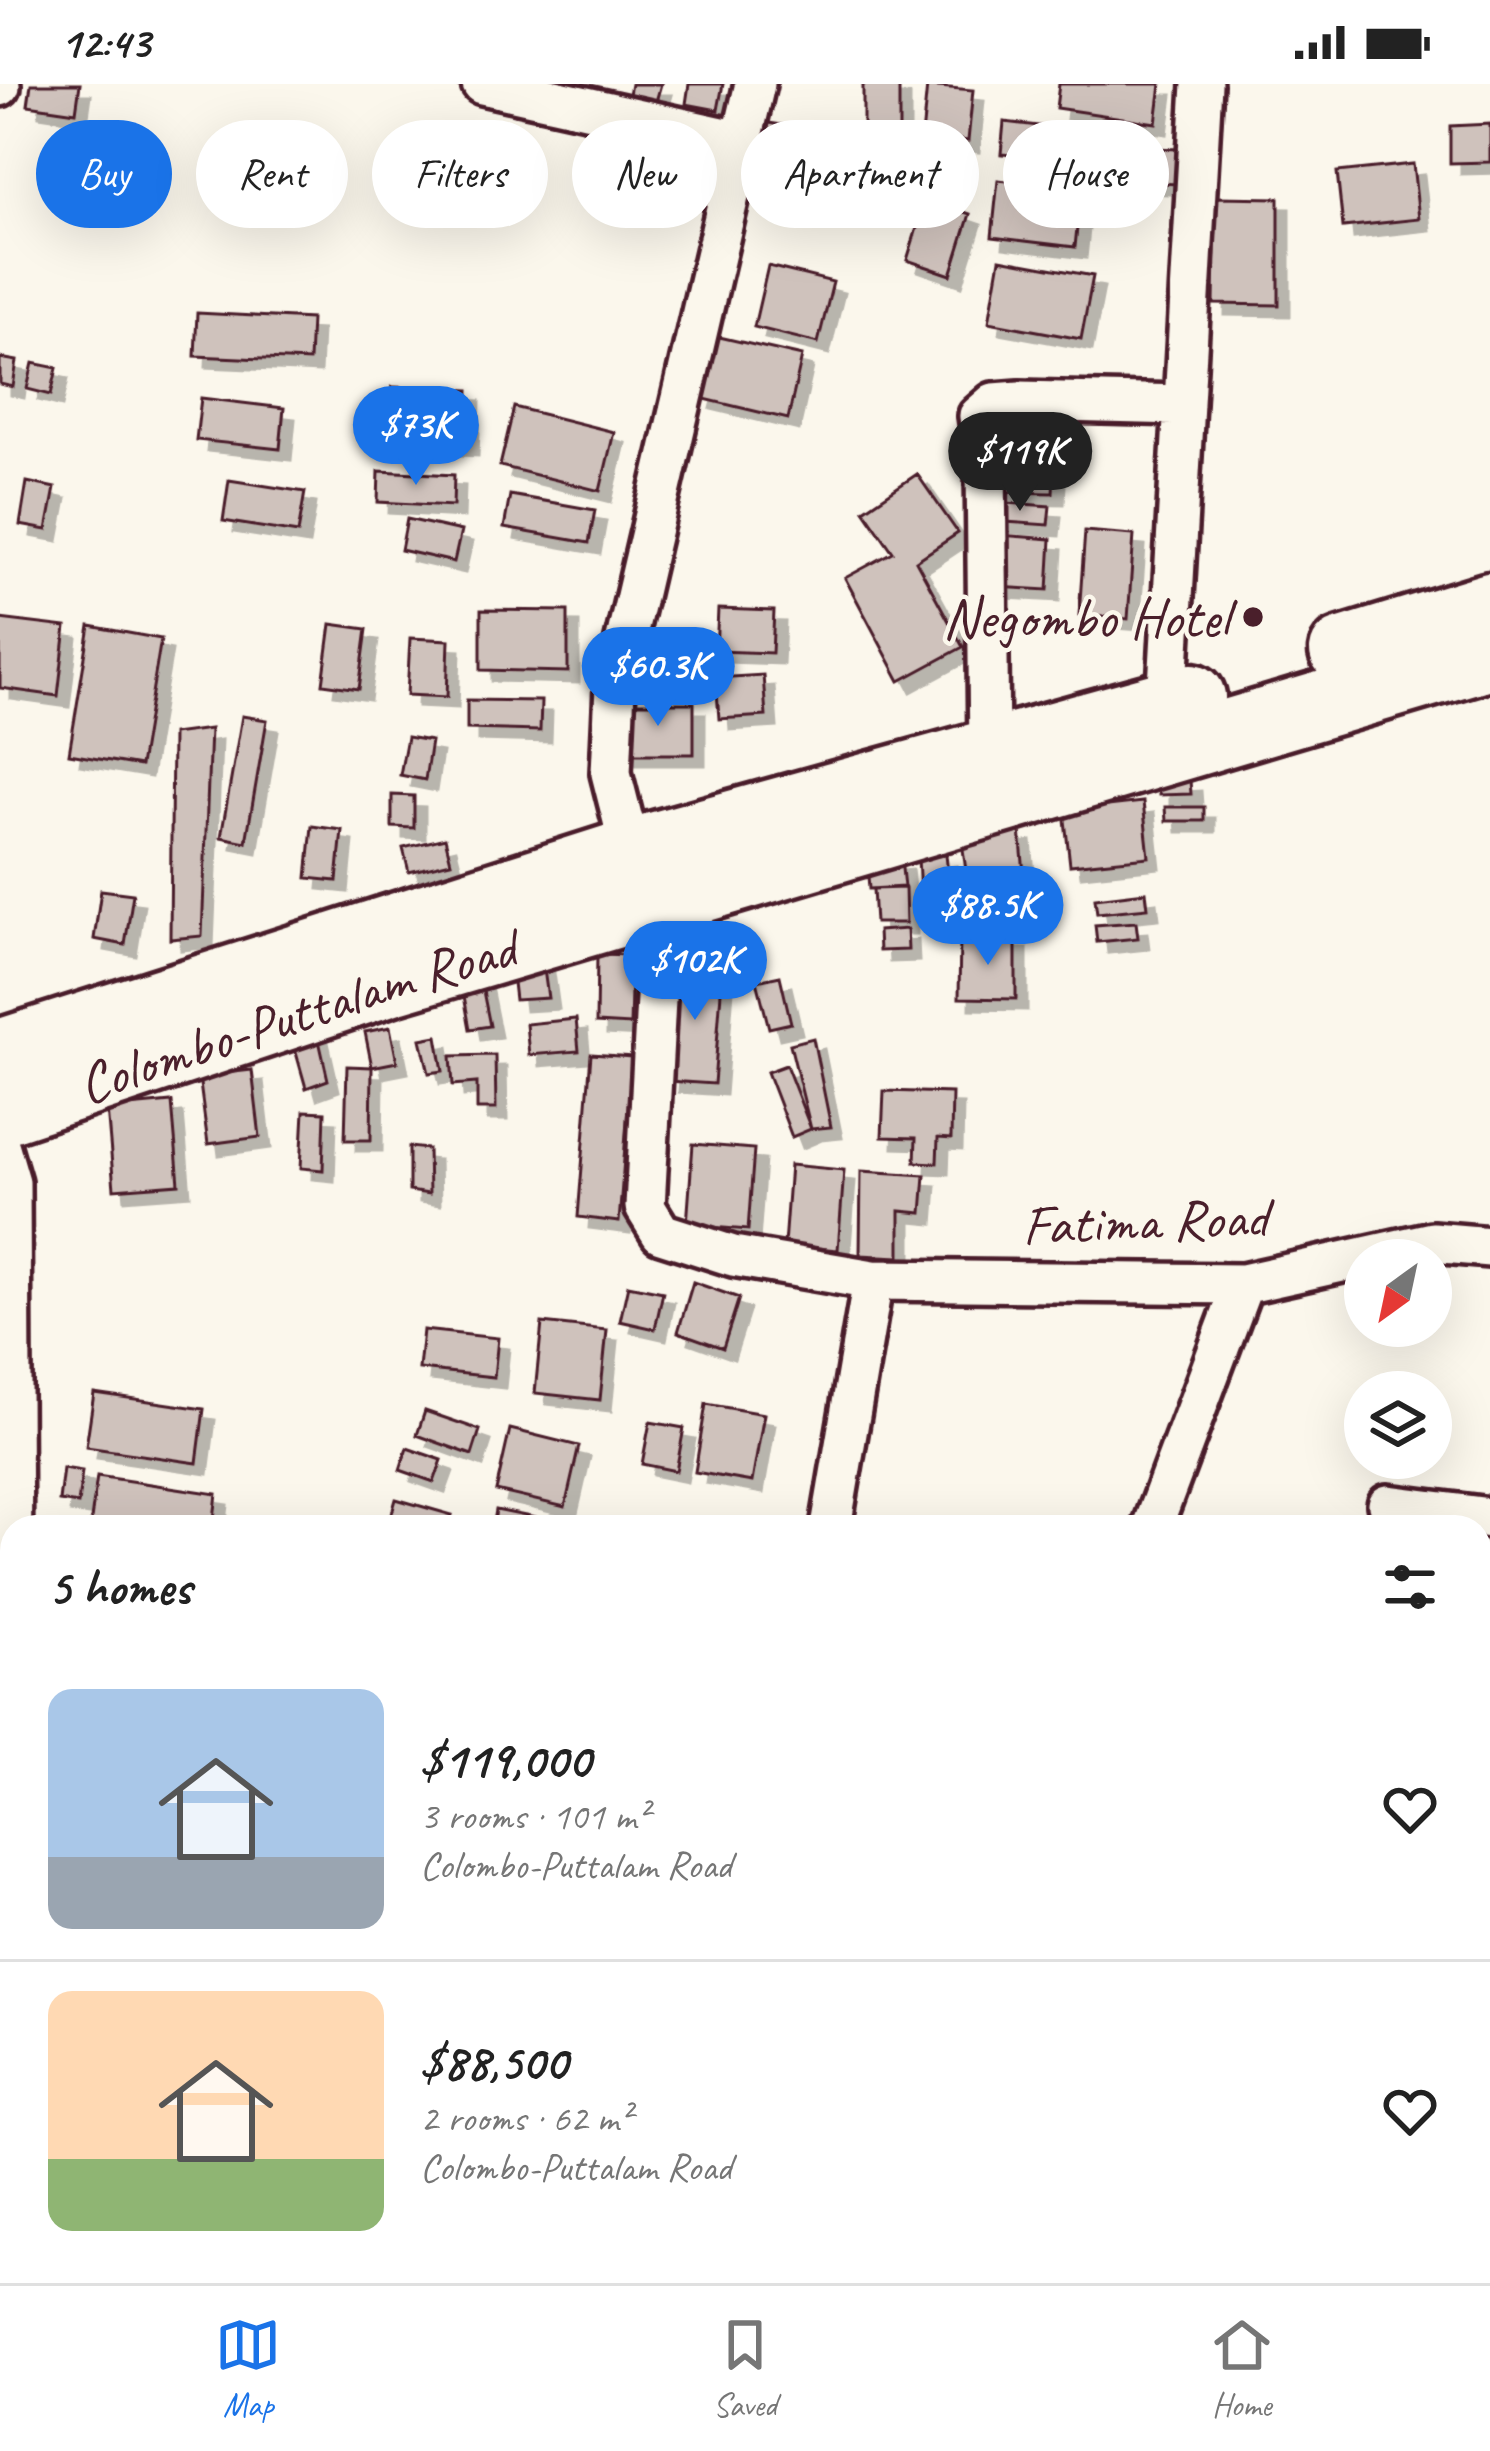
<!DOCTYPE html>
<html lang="en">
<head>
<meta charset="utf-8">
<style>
	:root { --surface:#fff; --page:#f6f6f6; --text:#222; --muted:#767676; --line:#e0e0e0; --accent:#1a73e8 }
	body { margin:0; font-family:Caveat,sans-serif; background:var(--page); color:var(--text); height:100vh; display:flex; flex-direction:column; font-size:45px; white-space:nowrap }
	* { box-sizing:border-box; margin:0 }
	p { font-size:39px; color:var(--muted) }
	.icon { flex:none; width:66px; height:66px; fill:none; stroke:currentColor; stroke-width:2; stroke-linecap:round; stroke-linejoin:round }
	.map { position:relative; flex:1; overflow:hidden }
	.side { position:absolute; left:0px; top:1431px; width:1491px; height:768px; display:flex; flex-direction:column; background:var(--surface); border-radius:36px 36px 0 0; box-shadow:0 12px 48px #0002 }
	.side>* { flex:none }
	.banner { position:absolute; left:36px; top:36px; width:1419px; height:108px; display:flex; gap:24px }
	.needle { width:78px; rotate:213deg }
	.buttons { position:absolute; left:1344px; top:1155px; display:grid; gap:24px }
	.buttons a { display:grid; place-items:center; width:108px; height:108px; border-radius:50%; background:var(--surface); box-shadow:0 12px 48px #0002; font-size:60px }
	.price { position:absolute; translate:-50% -102px; padding:0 27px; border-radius:42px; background:var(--accent); color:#fff; font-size:39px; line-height:78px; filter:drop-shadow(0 3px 6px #0008) }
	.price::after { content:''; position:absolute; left:50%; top:72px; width:36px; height:27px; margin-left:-18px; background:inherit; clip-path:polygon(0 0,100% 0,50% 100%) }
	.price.on { background:#222; color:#fff }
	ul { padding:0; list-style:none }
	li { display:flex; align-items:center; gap:36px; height:300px; padding:0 48px }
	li+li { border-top:3px solid var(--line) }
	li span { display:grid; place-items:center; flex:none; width:336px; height:240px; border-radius:24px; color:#555 }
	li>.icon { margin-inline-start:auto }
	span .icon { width:144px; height:144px; fill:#fffc; stroke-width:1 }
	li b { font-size:51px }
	h2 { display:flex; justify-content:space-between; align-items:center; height:144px; padding:0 48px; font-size:51px }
	.chip { padding:0 42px; border-radius:54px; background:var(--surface); box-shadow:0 12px 48px #0002; font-size:42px; line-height:108px }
	.chip.on { background:var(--accent); color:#fff }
	.status { display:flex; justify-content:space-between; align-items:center; height:84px; padding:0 60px; background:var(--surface); direction:ltr }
	.status svg { height:33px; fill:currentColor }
	.tab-bar { display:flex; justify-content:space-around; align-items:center; height:168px; border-top:3px solid var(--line); background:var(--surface); font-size:33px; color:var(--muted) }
	.tab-bar a { display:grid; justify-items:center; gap:6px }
	.tab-bar .on { color:var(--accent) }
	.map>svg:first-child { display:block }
</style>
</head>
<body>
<div class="status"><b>12:43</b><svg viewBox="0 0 49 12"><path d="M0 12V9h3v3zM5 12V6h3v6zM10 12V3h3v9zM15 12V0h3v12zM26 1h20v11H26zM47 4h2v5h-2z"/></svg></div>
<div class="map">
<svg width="1490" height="2199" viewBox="0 0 1490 2199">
	<defs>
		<filter id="shadow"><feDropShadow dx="11" dy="11" stdDeviation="0" flood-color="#0004"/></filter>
	</defs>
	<rect width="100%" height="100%" fill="#fbf7ec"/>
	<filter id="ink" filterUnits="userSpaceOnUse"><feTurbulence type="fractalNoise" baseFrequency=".00833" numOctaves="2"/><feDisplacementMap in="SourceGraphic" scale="24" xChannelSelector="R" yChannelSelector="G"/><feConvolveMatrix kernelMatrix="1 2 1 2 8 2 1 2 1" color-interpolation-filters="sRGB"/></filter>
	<g filter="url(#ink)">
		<path fill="#cfc2bc" stroke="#4a1f2b" stroke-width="3" filter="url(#shadow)" d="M31,0H80L76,28L28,21Z
			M631,0H661L655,21L628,15Z
			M689,0H723L718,26L686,20Z
			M863,0H899V120H863Z
			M1059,0H1161L1156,39L1056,24Z
			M927,2L973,6L968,57L922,52Z
			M1004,38L1082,47L1079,77L1001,70Z
			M769,39L795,43L790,75L764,71Z
			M1490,40V78L1450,79V42Z
			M812,49L847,51L845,88L810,86Z
			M1096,62L1179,65L1178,100L1094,96Z
			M1413,80L1419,135L1343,143L1337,88Z
			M998,96L1081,105L1075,163L992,153Z
			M1216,113L1279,114V221L1214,220Z
			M926,115L970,130L951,191L907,176Z
			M1000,175L1093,192L1081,255L989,238Z
			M768,182L833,198L818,259L754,243Z
			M197,229L311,235L309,277L195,272Z
			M715,252L802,272L788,335L700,314Z
			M0,274L17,277L13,303L0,300Z
			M33,279L57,284L51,311L27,305Z
			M392,303L469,306L467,361L390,357Z
			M201,314L284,324L280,365L196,356Z
			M514,323L614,348L600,407L500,382Z
			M1048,330L1049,369L992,370L991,331Z
			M379,387L454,391L453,422L378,418Z
			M1001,387L1054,389L1053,409L1001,408Z
			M917,390L958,449L916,477L963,563L900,597L845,494L893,468L864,426Z
			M229,396L305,408L298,449L223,437Z
			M27,398L55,404L47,446L20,441Z
			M510,411L595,426L589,459L504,444Z
			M993,418L1050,422L1048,441L991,437Z
			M407,435L461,447L454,478L401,466Z
			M1085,447L1134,451L1128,535L1079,531Z
			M1000,451L1051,455L1048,506L996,503Z
			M718,525L774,527L772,569L716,567Z
			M481,526L568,527V588L481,586Z
			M0,535L66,543L58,612L0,604Z
			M331,540L367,545L359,605L323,600Z
			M90,542L161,555L140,682L69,670Z
			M410,554L449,556L447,613L407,611Z
			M763,591L766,632L719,635L716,594Z
			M467,616L541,617L540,647L467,645Z
			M622,619H694V670H621Z
			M242,632L267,636L246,758L221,753Z
			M210,645L202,852L170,855L172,650Z
			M407,653L431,657L425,696L400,691Z
			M1190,696L1191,710L1159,711V698Z
			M392,711L414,712V744L392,743Z
			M1143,718L1149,773L1070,781L1064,727Z
			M1165,723H1204V737H1166Z
			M312,742L342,746L337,797L307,794Z
			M1020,746L1027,822L972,830L962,758Z
			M445,754L451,778L409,788L403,764Z
			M946,771L950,807L920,809L918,774Z
			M901,775L904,803L869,805L867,778Z
			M905,804L906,839H875L873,805Z
			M101,806L133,810L125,861L94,855Z
			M1146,808L1148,824L1097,829L1095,814Z
			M1136,838L1138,854L1097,858L1095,841Z
			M907,845L908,866L879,867L878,847Z
			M960,853L1016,854V915L959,914Z
			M597,870L632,871L630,941L596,939Z
			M677,877L723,881L714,1000L668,997Z
			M543,878L548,914L515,916L511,881Z
			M480,892L490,942L470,945L461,895Z
			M780,892L791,939L769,944L757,897Z
			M314,934L328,996L306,1004L288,940Z
			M576,935L579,967L529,971L526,940Z
			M390,943L397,978L372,983L365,948Z
			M437,952L443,987L429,989L421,955Z
			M813,954L831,1043L811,1045L790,960Z
			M591,970L632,973L619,1138L578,1133Z
			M495,971L496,1025H477V999L453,1001L451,972Z
			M786,981L811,1045L792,1053L767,988Z
			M347,982L372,983L371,1056H345Z
			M252,986L260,1053L208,1060L199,992Z
			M884,1007L952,1009L951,1055L938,1054L937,1079L915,1078L916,1054L882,1053Z
			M172,1018L179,1100L114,1105L107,1024Z
			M304,1027L325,1028L323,1086L301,1084Z
			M693,1060L754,1065L748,1146L687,1141Z
			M409,1063L428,1065L429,1110L409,1107Z
			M790,1081L844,1086L838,1166L784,1161Z
			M861,1087L925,1091L922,1129L900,1127V1173L860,1171Z
			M693,1198L739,1214L723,1264L678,1248Z
			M628,1201L663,1208L655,1245L620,1237Z
			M542,1239L607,1246L600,1316L535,1309Z
			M423,1246L498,1254L494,1293L419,1285Z
			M94,1309L204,1325L197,1379L86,1363Z
			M706,1320L764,1330L752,1398L695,1388Z
			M425,1327L480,1346L472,1371L417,1351Z
			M650,1338L684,1344L676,1387L642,1380Z
			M510,1345L579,1362L565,1423L496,1407Z
			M407,1364L442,1376L434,1398L400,1386Z
			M63,1384L82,1387L78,1420L59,1417Z
			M97,1392L217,1410L213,1443H90Z
			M396,1415L452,1431L448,1443H388Z
			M496,1426L555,1438L554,1443H493Z"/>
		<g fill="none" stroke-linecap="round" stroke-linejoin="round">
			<defs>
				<path id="minor" d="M482,0L740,57
					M755,0L615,603L611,689L631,768L661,821L645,1123L661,1149L733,1172L873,1196L1243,1200L1432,1158L1490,1163
					M0,2V0
					M1166,638L1202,0
					M989,669L986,378L979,332L994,319L1020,317L1184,321
					M0,1064L10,1098L12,1503L0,1529
					M1388,1421L1490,1434
					M831,1443L873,1196
					M1152,1443L1243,1200
					M1479,2033L1490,2031
					M0,2035L12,2040
					M356,2187L384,2199
					M1008,2187L1024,2199
					M1303,2199L1316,2187"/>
				<g id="trunk">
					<path d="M1343,567L1490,522"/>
					<path d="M0,969L631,768L1192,613"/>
					<path id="s1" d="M0,1028L395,896L1490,571"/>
				</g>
			</defs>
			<use href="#minor" stroke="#4a1f2b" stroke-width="48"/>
			<use href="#trunk" stroke="#4a1f2b" stroke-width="75"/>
			<use href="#minor" stroke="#fbf7ec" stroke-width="39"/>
			<use href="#trunk" stroke="#fbf7ec" stroke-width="66"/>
			<defs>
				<path id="rail" d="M1479,2111L1490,2102
					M1373,2199L1388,2187"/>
			</defs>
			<use href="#rail" stroke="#4a1f2b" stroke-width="14"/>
			<use href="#rail" stroke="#fbf7ec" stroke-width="9" stroke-dasharray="27" stroke-linecap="butt"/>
		</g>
	</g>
	<circle fill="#4a1f2b" stroke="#fbf7ec" stroke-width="4.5" cx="1253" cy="533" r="12"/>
	<g text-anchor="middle" stroke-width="9" stroke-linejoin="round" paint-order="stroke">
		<g font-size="57" fill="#4a1f2b" stroke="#fbf7ec" text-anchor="end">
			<text x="1229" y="553">Negombo Hotel</text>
		</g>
		<g font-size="57" fill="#4a1f2b" stroke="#fbf7ec">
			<text dy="20" stroke="none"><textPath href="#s1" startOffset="312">Colombo-Puttalam Road</textPath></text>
			<text transform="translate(1145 1136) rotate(-2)" y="20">Fatima Road</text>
		</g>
	</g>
</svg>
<div class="buttons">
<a><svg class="needle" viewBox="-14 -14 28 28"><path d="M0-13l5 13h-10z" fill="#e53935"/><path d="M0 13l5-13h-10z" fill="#767676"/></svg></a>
<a><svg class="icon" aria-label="layers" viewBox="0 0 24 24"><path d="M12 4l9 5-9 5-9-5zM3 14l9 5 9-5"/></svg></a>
</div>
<b class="price" style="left:416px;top:404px">$73K</b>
<b class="price on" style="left:1020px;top:430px">$119K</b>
<b class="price" style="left:658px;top:645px">$60.3K</b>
<b class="price" style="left:988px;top:884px">$88.5K</b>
<b class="price" style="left:695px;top:939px">$102K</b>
<div class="banner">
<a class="chip on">Buy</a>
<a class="chip">Rent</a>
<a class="chip">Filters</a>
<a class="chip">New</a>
<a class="chip">Apartment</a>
<a class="chip">House</a>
</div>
<section class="side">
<h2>5 homes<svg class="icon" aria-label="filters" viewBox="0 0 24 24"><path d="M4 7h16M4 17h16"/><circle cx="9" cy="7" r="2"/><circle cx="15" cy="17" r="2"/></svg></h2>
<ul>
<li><span style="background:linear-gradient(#a9c7e8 70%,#9aa5b1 0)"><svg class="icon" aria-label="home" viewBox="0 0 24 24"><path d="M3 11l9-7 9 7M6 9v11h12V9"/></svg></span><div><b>$119,000</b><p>3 rooms · 101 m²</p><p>Colombo-Puttalam Road</p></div><svg class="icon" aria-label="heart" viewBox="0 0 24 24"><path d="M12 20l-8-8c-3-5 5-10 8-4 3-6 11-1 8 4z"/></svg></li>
<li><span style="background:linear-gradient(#ffd9b3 70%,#8fb573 0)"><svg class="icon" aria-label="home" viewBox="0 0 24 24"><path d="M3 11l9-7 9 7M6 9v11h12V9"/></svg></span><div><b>$88,500</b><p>2 rooms · 62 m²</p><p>Colombo-Puttalam Road</p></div><svg class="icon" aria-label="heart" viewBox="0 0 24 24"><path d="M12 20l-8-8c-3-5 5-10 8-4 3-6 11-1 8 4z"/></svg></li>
</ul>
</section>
</div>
<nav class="tab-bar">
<a class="on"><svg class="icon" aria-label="map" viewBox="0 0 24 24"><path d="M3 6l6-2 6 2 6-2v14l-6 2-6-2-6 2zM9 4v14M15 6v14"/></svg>Map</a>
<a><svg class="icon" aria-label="saved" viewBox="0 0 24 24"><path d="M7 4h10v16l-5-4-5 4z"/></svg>Saved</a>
<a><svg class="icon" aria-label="home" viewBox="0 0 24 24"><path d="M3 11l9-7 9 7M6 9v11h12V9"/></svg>Home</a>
</nav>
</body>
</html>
